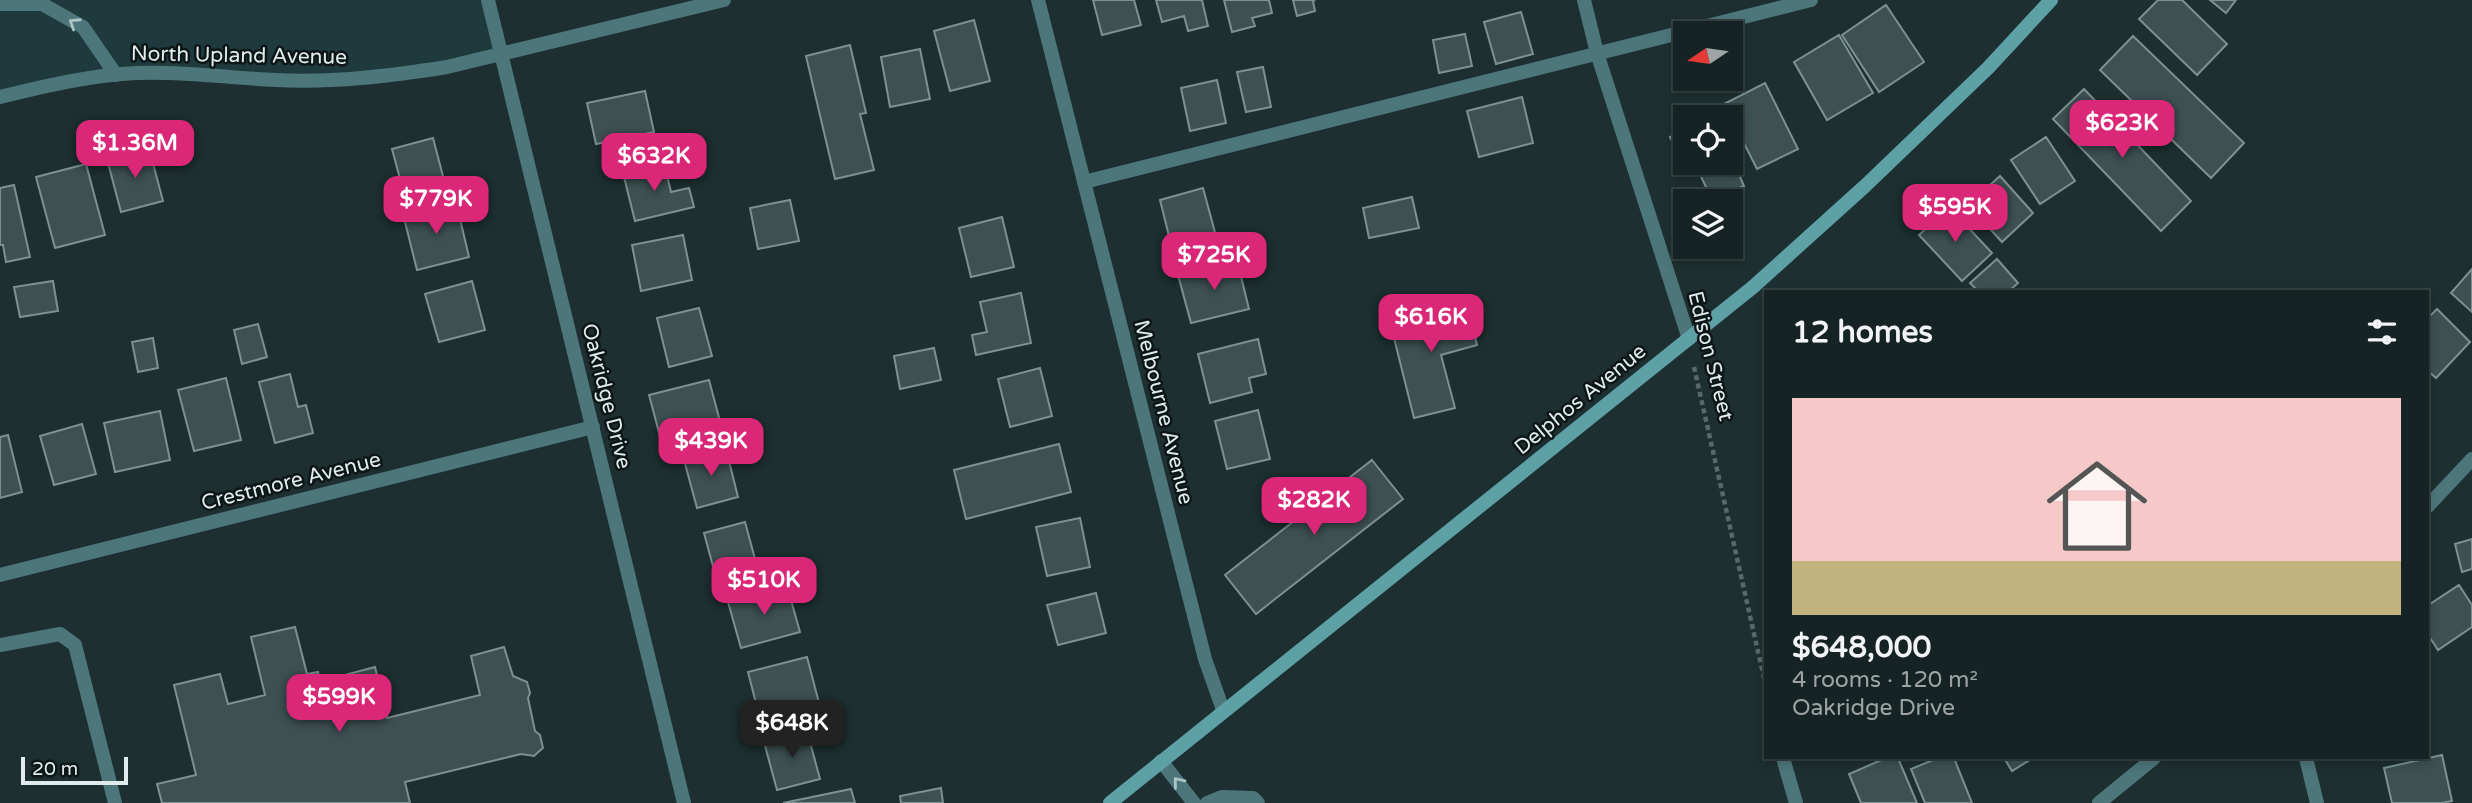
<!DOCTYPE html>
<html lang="en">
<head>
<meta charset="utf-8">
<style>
	:root { --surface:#162324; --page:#232f31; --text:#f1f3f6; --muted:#9ea4a6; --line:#354041; --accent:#db2777 }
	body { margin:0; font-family:"Varela Round",sans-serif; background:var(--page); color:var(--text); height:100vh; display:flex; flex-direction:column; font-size:26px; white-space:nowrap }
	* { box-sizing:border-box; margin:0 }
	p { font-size:23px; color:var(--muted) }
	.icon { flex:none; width:38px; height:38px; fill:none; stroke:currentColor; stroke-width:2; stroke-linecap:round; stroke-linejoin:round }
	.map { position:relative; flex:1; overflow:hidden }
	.sheet { position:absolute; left:1764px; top:290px; width:665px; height:469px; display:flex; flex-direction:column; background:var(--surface); border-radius:0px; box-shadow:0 4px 10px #0003,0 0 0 2px var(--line) }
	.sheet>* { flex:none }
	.needle { width:46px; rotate:257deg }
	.buttons { position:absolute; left:1673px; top:21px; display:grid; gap:14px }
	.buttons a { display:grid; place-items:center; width:70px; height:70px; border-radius:0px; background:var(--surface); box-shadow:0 4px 10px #0003,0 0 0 2px var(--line); font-size:35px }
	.scale { position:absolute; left:21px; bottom:18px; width:107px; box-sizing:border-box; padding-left:7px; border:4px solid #e0ecec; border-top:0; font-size:19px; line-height:24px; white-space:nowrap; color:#e0ecec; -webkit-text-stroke:5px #0d1516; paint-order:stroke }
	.price { position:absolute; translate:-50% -60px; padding:0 16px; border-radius:14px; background:var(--accent); color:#fff; font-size:23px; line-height:46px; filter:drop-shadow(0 2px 4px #0008) }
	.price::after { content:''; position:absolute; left:50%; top:42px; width:21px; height:16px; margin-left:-10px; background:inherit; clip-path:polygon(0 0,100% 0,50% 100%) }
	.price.on { background:#222; color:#fff }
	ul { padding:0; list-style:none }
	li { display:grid; align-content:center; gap:14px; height:371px; padding:0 28px }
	li span { display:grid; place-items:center; height:217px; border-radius:0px; color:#555 }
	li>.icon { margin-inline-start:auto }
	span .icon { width:126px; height:126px; fill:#fffc; stroke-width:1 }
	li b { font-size:30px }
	h2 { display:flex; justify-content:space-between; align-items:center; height:84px; padding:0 28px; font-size:30px }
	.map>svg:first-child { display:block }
</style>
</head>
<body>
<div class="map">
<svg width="2472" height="803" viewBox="0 0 2472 803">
	<rect width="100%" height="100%" fill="#1d2f30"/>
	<path fill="#1e3a3c" d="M0,0H488L501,53L325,81L137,73L0,97Z"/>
	<path fill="#3d5052" stroke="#7c9192" stroke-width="2" d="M1093,0H1134L1141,25L1102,35Z
		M1156,0H1202L1208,26L1188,31L1184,16L1162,22Z
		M1224,0H1269L1272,13L1252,18L1255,26L1232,32Z
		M1293,0H1315L1313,1L1315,11L1297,16Z
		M2158,0H2182L2227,44L2197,75L2139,19Z
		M2210,0H2236L2226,13Z
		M1886,5L1924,62L1879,92L1842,35Z
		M1521,12L1533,54L1496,64L1484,22Z
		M974,20L990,81L950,91L934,31Z
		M1465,34L1472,66L1439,73L1433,40Z
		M1839,35L1873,93L1827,120L1794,62Z
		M2133,36L2244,143L2211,178L2100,70Z
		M850,45L866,113L860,114L874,170L835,179L806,56Z
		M920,49L930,99L890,107L881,57Z
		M1263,67L1271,107L1246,112L1237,72Z
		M1217,80L1226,123L1190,131L1181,88Z
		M1765,83L1798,149L1757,169L1724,104Z
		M2084,89L2191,201L2161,231L2053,119Z
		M645,91L654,132L596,144L587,103Z
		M1522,97L1533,143L1479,157L1467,111Z
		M1685,130V163H1731V156L1744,186L1712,200L1698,170L1688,174L1670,137Z
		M2046,137L2075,181L2040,204L2011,160Z
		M433,138L444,180L403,190L392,149Z
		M149,148L163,201L121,212L107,159Z
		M664,163L671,192L689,188L694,207L635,221L623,173Z
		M86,164L105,235L55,248L36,177Z
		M2000,176L2033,213L2002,242L1968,205Z
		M14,185L30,257L6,262L3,245H0V188Z
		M1203,188L1216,236L1172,248L1160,200Z
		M1412,197L1419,228L1369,238L1363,208Z
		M790,200L799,241L758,249L750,208Z
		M456,202L469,257L417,270L403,214Z
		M1949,207L1992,253L1962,281L1919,235Z
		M1002,217L1014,267L971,277L959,228Z
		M683,235L692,280L641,291L632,245Z
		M1997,259L2018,283L2008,292H1979L1970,283Z
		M1237,260L1249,309L1191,323L1178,275Z
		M2472,269V312L2451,293Z
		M53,281L58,311L20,317L14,287Z
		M472,281L485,330L439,342L425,294Z
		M1021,293L1031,343L976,355L972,335L987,332L980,302Z
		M1467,302L1477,345L1441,355L1455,408L1414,418L1390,322Z
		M699,308L712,356L669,367L657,318Z
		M2437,309L2470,342L2436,378L2427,370V319Z
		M258,324L267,357L242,364L234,330Z
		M153,338L158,368L138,372L132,342Z
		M1258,339L1266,374L1249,378L1252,392L1210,403L1198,354Z
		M934,348L941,380L900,389L894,356Z
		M1040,368L1052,416L1010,427L998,379Z
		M290,374L298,407L306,405L313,433L275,443L259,382Z
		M226,378L241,440L194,451L178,390Z
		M709,380L721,425L661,440L649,395Z
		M1258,410L1270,459L1227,469L1215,421Z
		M160,411L170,460L115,472L104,423Z
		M82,424L96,474L54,485L40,436Z
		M8,435L22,492L0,498V437Z
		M1059,444L1071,492L966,519L954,470Z
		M726,449L738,497L697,508L684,460Z
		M1372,460L1403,499L1256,614L1225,575Z
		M1080,518L1090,567L1047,576L1036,527Z
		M745,522L758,570L717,581L704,533Z
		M2472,539V569L2462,572L2455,544Z
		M2459,585L2472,605V627L2438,650L2427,633V606Z
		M787,586L800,632L741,648L728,602Z
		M1096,593L1106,633L1058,645L1047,605Z
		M295,627L307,674L318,672L323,695L344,690L341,676L375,667L387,718L480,695L471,656L504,647L513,676L527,682L530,693L528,698L535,731L540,735L543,748L534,756L521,754L405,782L410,803H162L157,784L196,775L174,685L220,674L228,704L265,695L251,637Z
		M807,657L819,703L760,719L748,672Z
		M807,731L820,779L777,790L764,742Z
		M2442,755L2452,801L2441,803H2392L2384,768Z
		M1886,758H1898L1917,803H1861L1849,774Z
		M1938,758H1954L1972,803H1925L1911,769Z
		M2004,758H2033L2012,771Z
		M941,788L943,803H901L900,796Z
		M851,789L855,803H783Z"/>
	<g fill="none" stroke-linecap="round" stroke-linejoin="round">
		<path stroke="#59696a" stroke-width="4.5" stroke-dasharray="5 3.5" stroke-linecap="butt" d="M1694,367L1766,687"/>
		<path stroke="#4d767a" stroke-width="14" d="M0,4H42L83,27L116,75
			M1084,182L1811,0
			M0,645L60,634L75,645L115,803
			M1161,761L1194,803
			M1207,803L1222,797L1253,798L1258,803"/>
		<path stroke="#4d767a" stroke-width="14" d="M488,0L684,803
			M1038,0L1205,659L1223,710
			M1584,0L1597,53L1689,339
			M0,97C45,86 91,75 137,73C184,71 230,78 276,80C333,83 390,76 447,67L724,0
			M2427,507L2472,459
			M0,575L593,427
			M1783,758L1796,803
			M2306,758L2317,803
			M2099,803L2154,758"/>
		<path stroke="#5da1a6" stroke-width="14" d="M1110,803L1753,287L1865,186L1988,68L2051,0"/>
	</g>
	<defs><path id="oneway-chevron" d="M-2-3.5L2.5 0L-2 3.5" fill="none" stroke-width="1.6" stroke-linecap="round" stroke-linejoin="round" transform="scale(1.75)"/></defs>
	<g stroke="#adc3c4">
		<use href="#oneway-chevron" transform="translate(74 23) rotate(-147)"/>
		<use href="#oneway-chevron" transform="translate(1178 782) rotate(-129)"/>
	</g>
	<g text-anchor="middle" stroke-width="5" stroke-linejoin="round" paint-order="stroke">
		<g font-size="21" fill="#e0ecec" stroke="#0d1516">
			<text transform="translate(239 55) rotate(1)" y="7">North Upland Avenue</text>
			<text transform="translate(1711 356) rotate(76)" y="7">Edison Street</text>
			<text transform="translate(607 396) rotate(76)" y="7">Oakridge Drive</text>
			<text transform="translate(1580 399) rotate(-39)" y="7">Delphos Avenue</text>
			<text transform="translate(1164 412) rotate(76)" y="7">Melbourne Avenue</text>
			<text transform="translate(291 481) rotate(-14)" y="7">Crestmore Avenue</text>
		</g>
	</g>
</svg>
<div class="buttons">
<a><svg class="needle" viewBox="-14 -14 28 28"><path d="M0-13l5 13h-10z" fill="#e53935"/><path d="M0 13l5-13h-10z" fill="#9ea4a6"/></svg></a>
<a><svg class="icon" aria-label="locate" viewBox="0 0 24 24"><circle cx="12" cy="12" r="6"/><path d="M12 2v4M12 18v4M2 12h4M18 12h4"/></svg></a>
<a><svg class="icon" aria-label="layers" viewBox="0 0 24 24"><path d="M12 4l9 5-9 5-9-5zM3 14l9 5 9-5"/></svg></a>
</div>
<div class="scale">20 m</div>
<b class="price" style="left:2122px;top:160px">$623K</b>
<b class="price" style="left:135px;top:180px">$1.36M</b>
<b class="price" style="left:654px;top:193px">$632K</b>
<b class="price" style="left:436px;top:236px">$779K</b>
<b class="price" style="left:1955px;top:244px">$595K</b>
<b class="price" style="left:1214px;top:292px">$725K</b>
<b class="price" style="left:1431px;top:354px">$616K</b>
<b class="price" style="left:711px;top:478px">$439K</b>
<b class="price" style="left:1314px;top:537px">$282K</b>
<b class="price" style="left:764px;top:617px">$510K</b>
<b class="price" style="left:339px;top:734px">$599K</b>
<b class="price on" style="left:792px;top:760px">$648K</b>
<section class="sheet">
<h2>12 homes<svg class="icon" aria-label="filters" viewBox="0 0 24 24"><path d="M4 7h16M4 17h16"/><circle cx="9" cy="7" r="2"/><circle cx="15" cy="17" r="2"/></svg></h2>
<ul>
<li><span style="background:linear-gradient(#f6c9c9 75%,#c2b280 0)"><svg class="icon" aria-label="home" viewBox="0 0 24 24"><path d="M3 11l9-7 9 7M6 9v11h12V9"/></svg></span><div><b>$648,000</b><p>4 rooms · 120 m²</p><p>Oakridge Drive</p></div></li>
</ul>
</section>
</div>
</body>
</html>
